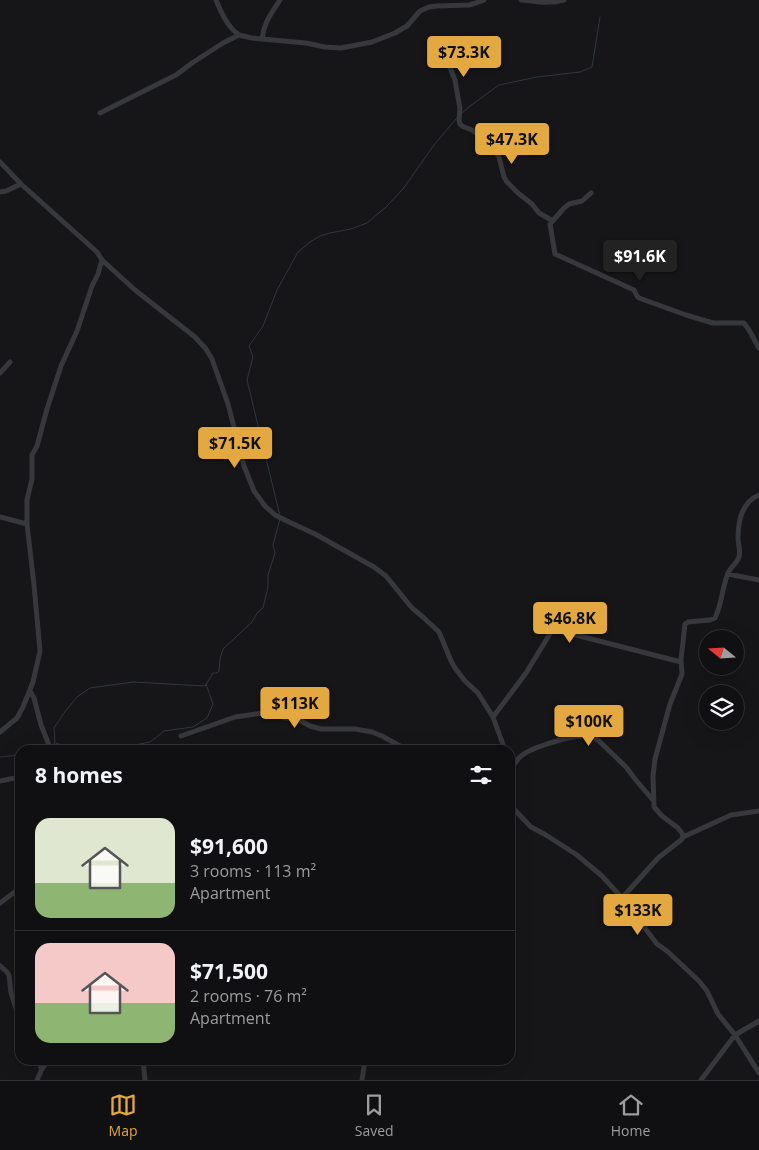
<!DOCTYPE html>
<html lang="en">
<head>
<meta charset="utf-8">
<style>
	:root { --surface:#101012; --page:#1e1e20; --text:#f1f3f6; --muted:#9c9d9f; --line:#303032; --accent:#e4a841 }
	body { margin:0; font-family:"Open Sans",sans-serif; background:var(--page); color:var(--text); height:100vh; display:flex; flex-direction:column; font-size:19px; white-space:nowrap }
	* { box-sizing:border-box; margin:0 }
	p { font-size:16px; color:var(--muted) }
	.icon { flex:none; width:28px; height:28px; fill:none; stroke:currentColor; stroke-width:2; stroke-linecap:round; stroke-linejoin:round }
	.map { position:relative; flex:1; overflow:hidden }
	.drawer { position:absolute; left:15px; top:745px; width:500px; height:320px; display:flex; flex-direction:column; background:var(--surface); border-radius:15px; box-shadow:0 5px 20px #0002,0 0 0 1px var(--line) }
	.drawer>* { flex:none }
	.needle { width:32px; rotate:288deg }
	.fabs { position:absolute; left:699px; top:630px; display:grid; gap:10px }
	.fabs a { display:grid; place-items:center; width:45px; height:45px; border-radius:50%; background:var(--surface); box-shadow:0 5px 20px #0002,0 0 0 1px var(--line); font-size:25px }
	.price { position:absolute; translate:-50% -42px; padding:0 11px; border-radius:5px; background:var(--accent); color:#111; font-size:16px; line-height:32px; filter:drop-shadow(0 1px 2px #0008) }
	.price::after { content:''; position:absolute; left:50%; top:30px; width:15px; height:11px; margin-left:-8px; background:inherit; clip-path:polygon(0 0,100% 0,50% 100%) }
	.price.selected { background:#222; color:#fff }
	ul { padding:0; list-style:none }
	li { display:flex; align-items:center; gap:15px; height:125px; padding:0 20px }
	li+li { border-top:1px solid var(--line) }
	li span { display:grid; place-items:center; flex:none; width:140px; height:100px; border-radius:15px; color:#555 }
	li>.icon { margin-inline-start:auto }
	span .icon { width:60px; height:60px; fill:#fffc; stroke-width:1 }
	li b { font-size:21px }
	h2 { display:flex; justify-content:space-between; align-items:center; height:60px; padding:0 20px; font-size:21px }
	.tab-bar { display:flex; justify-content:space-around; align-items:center; height:70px; border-top:1px solid var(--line); background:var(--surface); font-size:14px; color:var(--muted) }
	.tab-bar a { display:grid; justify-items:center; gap:2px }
	.tab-bar .selected { color:var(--accent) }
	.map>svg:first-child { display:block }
</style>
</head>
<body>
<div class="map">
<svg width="759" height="1080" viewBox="0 0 759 1080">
	<rect width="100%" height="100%" fill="#161618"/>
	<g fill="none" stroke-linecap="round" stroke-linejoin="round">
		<path stroke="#2f373d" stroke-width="1" d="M461,114L470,106L499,85L537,77L580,72L592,67L600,17
			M280,516L247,380L253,357L249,346L263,326L277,290L298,252L310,242L320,236L330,233L351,229L367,223L386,207L403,189L434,145L456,119
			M56,743L64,746L68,750
			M52,745L55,743L54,728L64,713L77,697L90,688L133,682L205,686L213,673H217L219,671L220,659L223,649L251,623L258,612L263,608L268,587V575L275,553L273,545L280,519
			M42,750L48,747
			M90,750L125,747L150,742L164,731L193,727L207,718L213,704L206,684
			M0,757L20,755"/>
		<path stroke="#37383c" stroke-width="5" d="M216,0C222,14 227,26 239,35
			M521,0C536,2 550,4 564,0
			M262,39C264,22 271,14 280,0
			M442,48L455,80L460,109L459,120L460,124L462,126L472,130L488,142L496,152L499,157L504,177L507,182L518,193L532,204L539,213L553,221
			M100,113L176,75L192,63L223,43L239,35L252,38L306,43L325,47L341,48L372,42L395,33L407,26L420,11L429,7L437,6L469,5L476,3L484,0
			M0,162L21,184L97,252L102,260L135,290L195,337L206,349L212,359L228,404L244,466L254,491L265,506L275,515L289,522L315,534L374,567L386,576L412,608L424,618L439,632L442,639L451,661L455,668L465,681L478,693L493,717L505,750
			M0,192L6,191L21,184
			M591,193L582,201L569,204L564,208L550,224L555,254L634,290L637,296L639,298L686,315L713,323H744L749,330L759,348
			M0,373L10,362
			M0,517L27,524
			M728,574L759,580
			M30,691L34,698L41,725L51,750
			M493,717L526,673L551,632L556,631L564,632L681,662
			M0,732L17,718L23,707L33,682L40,651L34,585L27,524V500L32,479V455L37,446L47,409L61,366L77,331L92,286L98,274L102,260
			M181,736L235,717L269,712L285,718L298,719L310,726L321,729H355L372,732L382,736L407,750
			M510,769C514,766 516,761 520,757C529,748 569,736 583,736C588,736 593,737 598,740L626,767L635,779L652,799
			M0,781L20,777
			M510,805L531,827L546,835L577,855L602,876L622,898L657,944L667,951L699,981L707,991L718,1014L735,1035L759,1073
			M683,837L731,815L759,811
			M622,898L658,858L681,840L683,837L682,833L678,828L662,816L654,807L653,776L655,759L670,704L682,674L681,660L685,624L688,622L710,620L715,618C722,604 722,588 728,573C731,567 737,563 739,557C741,551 738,544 738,538C738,521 742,502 759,495
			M0,903L20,888
			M0,966L6,971L9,975L11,993L20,1020
			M143,1060L145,1080
			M42,1069L48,1060
			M37,1080L42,1069L37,1060
			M362,1080L365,1060
			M701,1080L735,1035L759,1021"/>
	</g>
</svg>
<div class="fabs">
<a><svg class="needle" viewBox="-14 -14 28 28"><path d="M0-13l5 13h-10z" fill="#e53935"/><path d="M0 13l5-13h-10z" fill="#9c9d9f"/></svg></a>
<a><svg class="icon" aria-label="layers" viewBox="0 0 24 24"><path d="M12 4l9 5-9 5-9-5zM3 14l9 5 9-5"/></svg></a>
</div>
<b class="price" style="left:464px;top:78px">$73.3K</b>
<b class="price" style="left:512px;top:165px">$47.3K</b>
<b class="price selected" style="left:640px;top:282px">$91.6K</b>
<b class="price" style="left:235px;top:469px">$71.5K</b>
<b class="price" style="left:570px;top:644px">$46.8K</b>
<b class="price" style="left:295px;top:729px">$113K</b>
<b class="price" style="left:589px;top:747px">$100K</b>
<b class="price" style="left:638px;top:936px">$133K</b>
<section class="drawer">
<h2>8 homes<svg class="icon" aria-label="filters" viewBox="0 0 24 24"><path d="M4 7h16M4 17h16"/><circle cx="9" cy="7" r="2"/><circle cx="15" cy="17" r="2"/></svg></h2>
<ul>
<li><span style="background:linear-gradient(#dfe7d0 65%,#8fb573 0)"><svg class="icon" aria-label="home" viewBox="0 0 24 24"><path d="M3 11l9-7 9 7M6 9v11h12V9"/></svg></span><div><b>$91,600</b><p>3 rooms · 113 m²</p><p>Apartment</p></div></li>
<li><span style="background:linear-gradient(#f6c9c9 60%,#8fb573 0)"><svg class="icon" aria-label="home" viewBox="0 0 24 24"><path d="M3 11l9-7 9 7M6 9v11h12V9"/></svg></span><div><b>$71,500</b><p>2 rooms · 76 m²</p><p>Apartment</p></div></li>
</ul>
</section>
</div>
<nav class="tab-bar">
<a class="selected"><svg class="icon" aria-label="map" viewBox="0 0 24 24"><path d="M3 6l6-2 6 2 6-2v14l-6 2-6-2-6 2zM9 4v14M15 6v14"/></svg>Map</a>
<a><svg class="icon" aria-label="saved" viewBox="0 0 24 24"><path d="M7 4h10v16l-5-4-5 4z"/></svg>Saved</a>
<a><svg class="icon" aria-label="home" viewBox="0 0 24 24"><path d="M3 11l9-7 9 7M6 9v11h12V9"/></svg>Home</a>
</nav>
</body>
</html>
